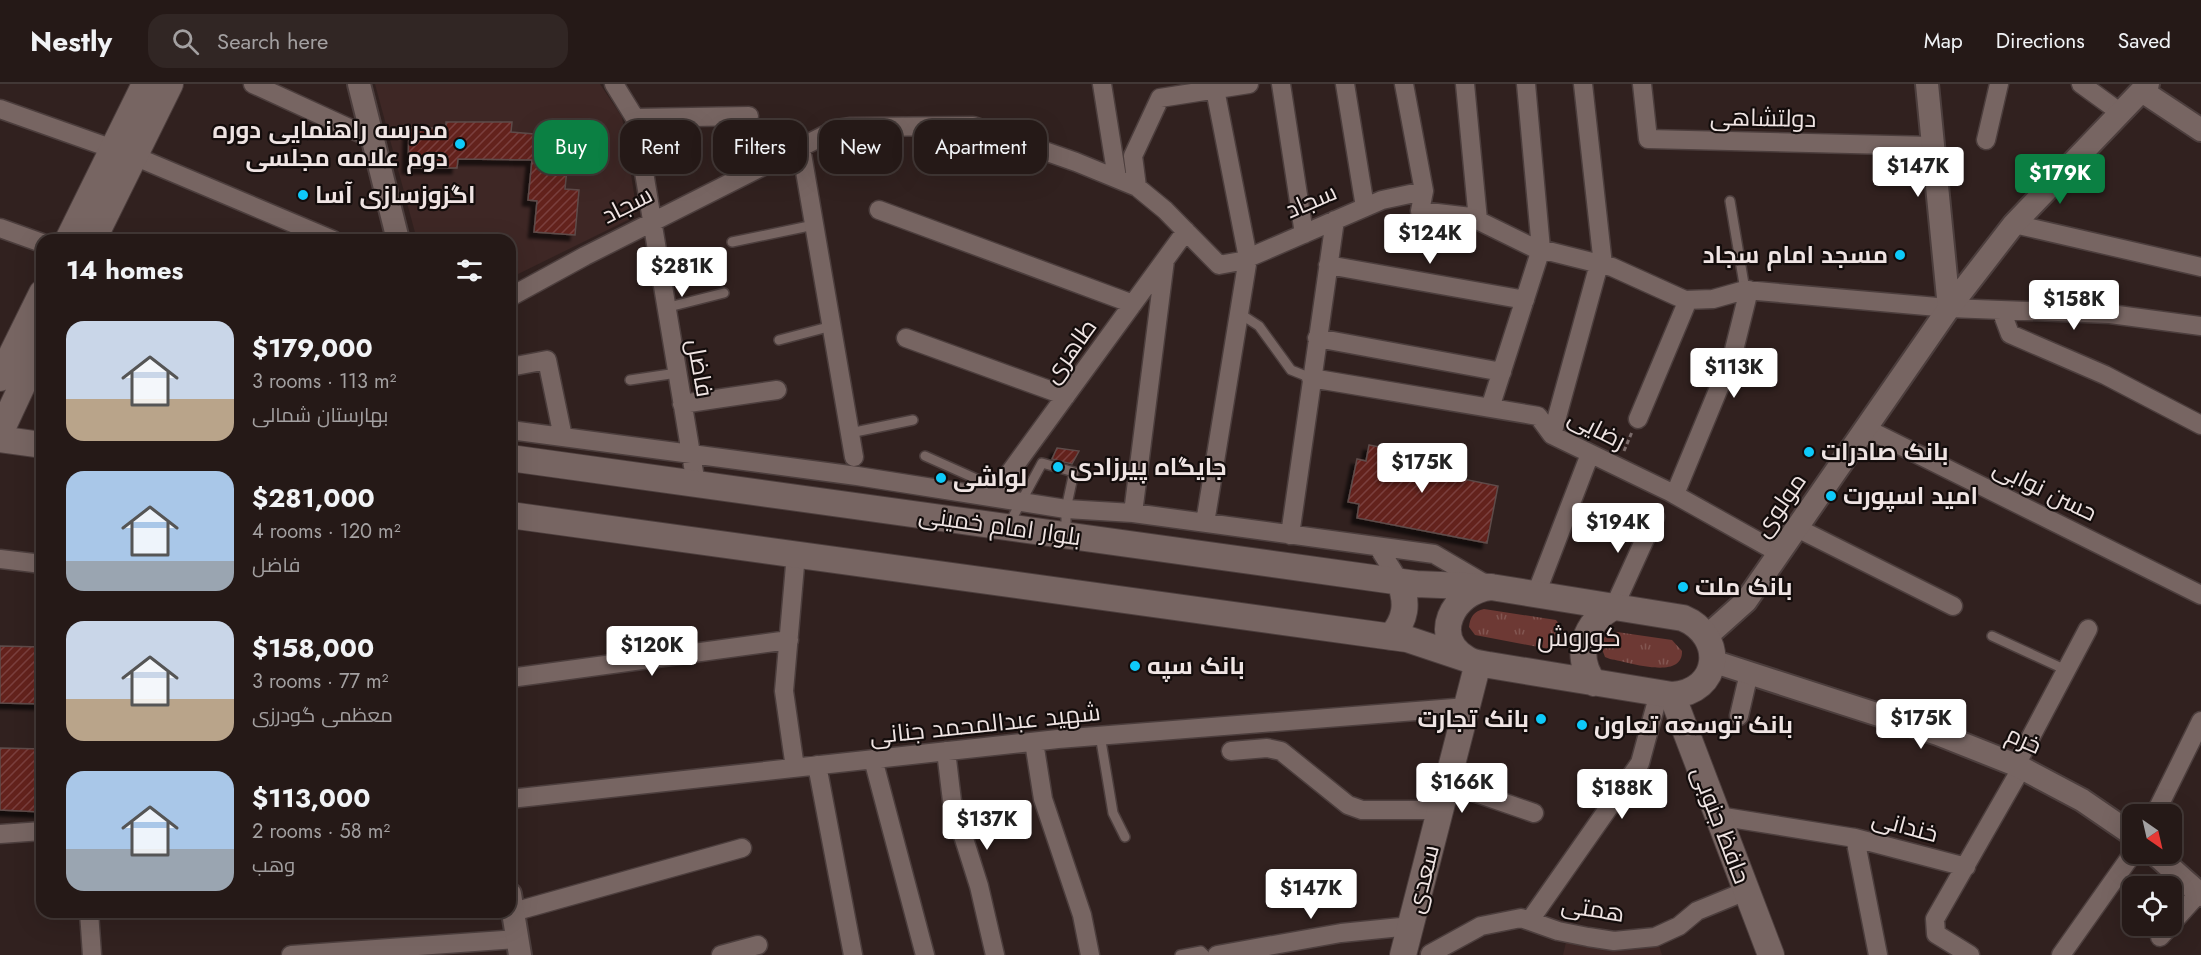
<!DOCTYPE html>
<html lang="en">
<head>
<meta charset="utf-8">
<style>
	:root { --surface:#251917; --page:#312624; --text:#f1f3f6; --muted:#a3a0a1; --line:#423836; --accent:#0b8043 }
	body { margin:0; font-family:Jost,Cairo,sans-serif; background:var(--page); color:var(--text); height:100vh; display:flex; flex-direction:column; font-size:22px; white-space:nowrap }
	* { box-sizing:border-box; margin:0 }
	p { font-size:20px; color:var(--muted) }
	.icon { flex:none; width:33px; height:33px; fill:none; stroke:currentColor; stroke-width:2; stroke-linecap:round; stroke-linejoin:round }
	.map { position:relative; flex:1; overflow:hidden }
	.sheet { position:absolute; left:36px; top:150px; width:480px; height:684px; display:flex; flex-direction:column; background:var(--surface); border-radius:18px; box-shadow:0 6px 24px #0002,0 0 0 2px var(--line) }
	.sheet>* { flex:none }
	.guide { position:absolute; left:534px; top:36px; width:570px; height:54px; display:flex; gap:12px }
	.needle { width:39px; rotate:146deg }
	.controls { position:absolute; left:2122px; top:720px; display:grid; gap:12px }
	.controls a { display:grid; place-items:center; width:60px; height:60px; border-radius:12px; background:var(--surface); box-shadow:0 6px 24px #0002,0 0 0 2px var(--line); font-size:30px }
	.price { position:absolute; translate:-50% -51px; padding:0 14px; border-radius:6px; background:#fff; color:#222; font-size:20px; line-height:39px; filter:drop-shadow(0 2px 3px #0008) }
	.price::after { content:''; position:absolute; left:50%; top:36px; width:18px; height:14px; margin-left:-9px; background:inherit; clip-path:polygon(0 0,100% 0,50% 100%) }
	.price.current { background:var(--accent); color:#fff }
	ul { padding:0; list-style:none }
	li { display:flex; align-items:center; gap:18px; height:150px; padding:0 30px }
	li span { display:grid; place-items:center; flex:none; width:168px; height:120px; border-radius:18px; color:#555 }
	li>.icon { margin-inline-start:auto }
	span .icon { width:72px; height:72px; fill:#fffc; stroke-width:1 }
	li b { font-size:26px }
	h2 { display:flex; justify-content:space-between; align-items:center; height:72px; padding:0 30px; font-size:26px }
	.pill { padding:0 21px; border-radius:18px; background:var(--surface); box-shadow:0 6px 24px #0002,0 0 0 2px var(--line); font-size:21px; line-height:54px }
	.pill.current { background:var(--accent); color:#fff }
	header { display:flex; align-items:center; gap:36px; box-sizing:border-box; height:84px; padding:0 30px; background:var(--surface); border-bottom:2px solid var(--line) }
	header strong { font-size:28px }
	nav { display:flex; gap:33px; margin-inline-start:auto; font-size:21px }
	.search { width:420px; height:54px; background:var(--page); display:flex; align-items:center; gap:15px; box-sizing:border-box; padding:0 21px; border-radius:18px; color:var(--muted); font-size:22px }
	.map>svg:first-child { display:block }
</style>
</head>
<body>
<header>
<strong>Nestly</strong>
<div class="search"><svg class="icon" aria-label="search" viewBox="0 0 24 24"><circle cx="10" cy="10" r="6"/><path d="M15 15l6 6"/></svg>Search here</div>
<nav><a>Map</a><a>Directions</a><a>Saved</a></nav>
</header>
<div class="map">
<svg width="2201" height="871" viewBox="0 0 2201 871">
	<defs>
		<pattern id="grass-tufts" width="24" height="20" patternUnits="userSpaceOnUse" patternTransform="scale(1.5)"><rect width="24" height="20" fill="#6d3934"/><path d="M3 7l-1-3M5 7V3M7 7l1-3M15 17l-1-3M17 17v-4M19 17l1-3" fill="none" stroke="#825651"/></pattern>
		<pattern id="building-hatch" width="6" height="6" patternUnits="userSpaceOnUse" patternTransform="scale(1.5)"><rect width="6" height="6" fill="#64201d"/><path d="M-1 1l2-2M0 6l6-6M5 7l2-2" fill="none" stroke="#7a403e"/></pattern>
		<filter id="shadow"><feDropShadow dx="-5.5" dy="5.5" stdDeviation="1.5" flood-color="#0009"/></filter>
	</defs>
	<rect width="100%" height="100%" fill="#31211f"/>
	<path fill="#3e2725" d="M375,0H600L622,33L636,122L634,133L510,194V156H417Z
		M1566,858H1658L1662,871H1563Z"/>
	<path fill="url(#grass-tufts)" d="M1484,525L1556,536L1564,546L1562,559L1549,565L1475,551L1469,543C1470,533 1474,527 1484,525Z
		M1617,548L1672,556L1682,567C1683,597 1629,578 1610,575L1605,573L1600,560L1603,554Z"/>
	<path fill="url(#building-hatch)" stroke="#5e4c4a" stroke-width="1.5" filter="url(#shadow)" d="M446,38H512L511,48L570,53L565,105L579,106L575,151L534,148L537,117L528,116L532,76L458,75L457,84H408L409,44H446Z
		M1369,361L1466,379L1463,395L1498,402L1487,459L1357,434L1359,420L1348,418L1357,375L1366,377Z
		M1057,364L1079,367L1072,380L1052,375Z
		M0,562L42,563V620L0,619Z
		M0,664L42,665V728L0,726Z"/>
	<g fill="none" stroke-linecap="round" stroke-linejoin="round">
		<defs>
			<path id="service" d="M1730,117L1745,206
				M732,158L814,141
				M665,224L724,209
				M1239,229L1259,242L1291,286L1311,294
				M779,256L832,242
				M630,296L677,289
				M850,349L913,336
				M925,372L999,405
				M1008,442L1042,379L1074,388L1066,425V449
				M1992,552L2066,586
				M1100,651L1113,729L1125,753
				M1180,871L1201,867L1205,871"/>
			<path id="minor" d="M253,0L373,55
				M614,0L635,34L696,400
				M1102,0L1117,94
				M1281,0L1304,150
				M1345,0L1365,123
				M1404,0L1424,107
				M1465,0L1478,136
				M1583,0L1603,181
				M1642,0L1648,55L1933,62
				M2081,0L2121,29
				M0,25L113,65
				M635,34L749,32
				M1986,56L1999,0
				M801,64L854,373
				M134,72L333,156
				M1137,103L1133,72L1160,14L1249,0
				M879,126L1133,220
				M2014,140L2201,183
				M0,144L42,159
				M1328,181L1525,216
				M510,213L585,172L837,45L851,43L973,42L1076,78L1137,103L1165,126L1219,181L1241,177L1382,116L1424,107L1420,127L1471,133L1532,163L1612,183L1685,216L1713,215L1745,206L1949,224L2110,230L2201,242
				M2001,226L2010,250L2105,291L2201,341
				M906,254L1066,312
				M1317,254L1502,288
				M510,283L547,276L563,353
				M1311,294L1538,332L1552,351L1670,408L1779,469
				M682,320L777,306
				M1490,324L1541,165L1526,0
				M1638,335L1688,216
				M1867,345L2201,511
				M510,346L857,392L1066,425L1133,429L1434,470L1487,501
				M1552,351L1599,180
				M1675,410L1733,270L1749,206
				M992,413L1186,147
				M1133,429L1165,176
				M1205,439L1248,174L1214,0
				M1797,444L1953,522
				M1290,451L1335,136
				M1378,463L1400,498
				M0,475L42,480
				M1536,510L1590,370
				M1614,523L1655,433
				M510,594L789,556
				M1739,632L1749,589
				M1034,658L1043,715L1082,831L1090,871
				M946,667L952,717L979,802L995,871
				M1231,667L1267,664L1281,667L1348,721L1362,726H1440
				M873,675L925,871
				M817,681L853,871
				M2016,681L2088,545
				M795,684L784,607L796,470
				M1447,699L1534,729
				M510,715L1058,655L1467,623
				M2155,730L2201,637
				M1718,732L1855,754L1966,783
				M0,750L42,747
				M1855,754L1878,871
				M89,828L92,871
				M513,828L742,764
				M1530,836L1640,679L1659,609
				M2172,839L2199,809
				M2160,853L2170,842
				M1430,870L1481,842L1521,834L1558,847L1588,853L1614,857L1655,853L1679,842L1697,827L1746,807
				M291,871L517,855
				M721,871L758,861
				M1217,871L1341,849L1411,842
				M1970,871L1936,850L1935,835L2022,683
				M2061,871L2133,769"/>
			<path id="tertiary" d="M359,0L398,156
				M1927,0L1949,224
				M2142,7L2201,46
				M1707,552L1746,517L1949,224L2014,140L2148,0
				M1712,577L1938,650L2016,681L2082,716L2133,751
				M2155,770L2201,811
				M510,810L520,871"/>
			<path id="secondary" d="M68,156L145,0
				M93,156L170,0
				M0,294L42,209
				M0,349L42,259
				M0,355L42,361
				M510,374L1416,500L1491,503
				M510,431L1407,555L1467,575
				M1491,503L1683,534C1726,552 1721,608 1672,611L1489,581C1482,580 1473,579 1467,575C1430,554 1452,507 1491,503Z
				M1391,553C1406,535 1408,520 1400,498
				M1594,599C1573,572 1585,537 1614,523
				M1672,611L1771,871
				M1403,871L1478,579"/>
		</defs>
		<use href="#service" stroke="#4c3e3d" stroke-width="12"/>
		<use href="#minor" stroke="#4c3e3d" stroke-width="21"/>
		<use href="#tertiary" stroke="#4c3e3d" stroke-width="26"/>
		<use href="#secondary" stroke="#4c3e3d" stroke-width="28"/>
		<path stroke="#7a6b6a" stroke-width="3" stroke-dasharray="4.5 3" stroke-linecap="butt" d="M1624,367L1632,348"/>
		<use href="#service" stroke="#776562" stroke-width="9"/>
		<use href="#minor" stroke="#776562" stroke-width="18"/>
		<use href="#tertiary" stroke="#776562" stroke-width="22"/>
		<use href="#secondary" stroke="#776562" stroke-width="26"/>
	</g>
	<g fill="#0ecafa" stroke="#140d0c" stroke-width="2">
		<circle cx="460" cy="60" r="6"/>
		<circle cx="303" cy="111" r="6"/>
		<circle cx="1900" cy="171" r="6"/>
		<circle cx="1809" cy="368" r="6"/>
		<circle cx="1058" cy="383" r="6"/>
		<circle cx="941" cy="394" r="6"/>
		<circle cx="1831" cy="412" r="6"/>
		<circle cx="1683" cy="503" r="6"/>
		<circle cx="1135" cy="582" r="6"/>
		<circle cx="1541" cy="635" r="6"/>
		<circle cx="1582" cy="641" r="6"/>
	</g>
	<g text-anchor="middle" stroke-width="4.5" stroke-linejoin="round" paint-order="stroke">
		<g font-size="24" fill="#efe4e3" stroke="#140d0c">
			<text transform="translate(1763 34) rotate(1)" y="8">دولتشاهی</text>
			<text transform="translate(1311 117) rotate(-23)" y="8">سجاد</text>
			<text transform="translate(627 121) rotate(-27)" y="8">سجاد</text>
			<text transform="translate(1070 267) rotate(-54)" y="8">طاهری</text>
			<text transform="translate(700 284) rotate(80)" y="8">فاضل</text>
			<text transform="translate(1597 345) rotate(27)" y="8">رضایی</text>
			<text transform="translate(2045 406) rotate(26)" y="8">حسن نوابی</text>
			<text transform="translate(1780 421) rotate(-55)" y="8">مولوی</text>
			<text transform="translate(1000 442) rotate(8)" y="8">بلوار امام خمینی</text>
			<text transform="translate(985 640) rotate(-6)" y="8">شهید عبدالمحمد جنانی</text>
			<text transform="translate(2024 656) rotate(24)" y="8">خرم</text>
			<text transform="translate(1721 741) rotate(69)" y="8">حافظ جنوبی</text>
			<text transform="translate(1905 742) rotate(15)" y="8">خندانی</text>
			<text transform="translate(1423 795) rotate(-76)" y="8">سعدی</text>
			<text transform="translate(1593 825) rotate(9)" y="8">همتی</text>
		</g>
		<g font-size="24" font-weight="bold" fill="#efe4e3" stroke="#140d0c" text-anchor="start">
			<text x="448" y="54" text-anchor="end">مدرسه راهنمایی دوره<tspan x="448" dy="28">دوم علامه مجلسی</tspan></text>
			<text x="315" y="119">اگزوزسازی آسا</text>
			<text x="1888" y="179" text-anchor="end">مسجد امام سجاد</text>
			<text x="1821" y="376">بانک صادرات</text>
			<text x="1070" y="391">جایگاه پیرزادی</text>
			<text x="953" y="402">لواشی</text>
			<text x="1843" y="420">امید اسپورت</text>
			<text x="1695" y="511">بانک ملت</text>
			<text x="1147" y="590">بانک سپه</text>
			<text x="1529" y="643" text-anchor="end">بانک تجارت</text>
			<text x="1594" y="649">بانک توسعه تعاون</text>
		</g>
		<g font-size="26" fill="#efe4e3" stroke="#140d0c">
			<text x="1579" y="562">کوروش</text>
		</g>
	</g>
</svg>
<div class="controls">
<a><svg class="needle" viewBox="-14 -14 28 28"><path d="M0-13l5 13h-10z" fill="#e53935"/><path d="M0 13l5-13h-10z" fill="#a3a0a1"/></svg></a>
<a><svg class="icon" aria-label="locate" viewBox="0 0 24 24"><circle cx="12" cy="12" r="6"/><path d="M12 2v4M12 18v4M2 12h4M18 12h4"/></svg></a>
</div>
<b class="price" style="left:1918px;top:114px">$147K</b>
<b class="price current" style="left:2060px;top:121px">$179K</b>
<b class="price" style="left:1430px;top:181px">$124K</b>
<b class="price" style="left:682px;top:214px">$281K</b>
<b class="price" style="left:2074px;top:247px">$158K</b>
<b class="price" style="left:1734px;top:315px">$113K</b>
<b class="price" style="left:1422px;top:410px">$175K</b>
<b class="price" style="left:1618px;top:470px">$194K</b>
<b class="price" style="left:652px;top:593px">$120K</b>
<b class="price" style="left:1921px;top:666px">$175K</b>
<b class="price" style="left:1462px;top:730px">$166K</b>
<b class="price" style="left:1622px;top:736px">$188K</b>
<b class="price" style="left:987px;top:767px">$137K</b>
<b class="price" style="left:1311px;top:836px">$147K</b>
<div class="guide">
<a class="pill current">Buy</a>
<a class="pill">Rent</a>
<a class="pill">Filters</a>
<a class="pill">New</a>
<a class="pill">Apartment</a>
</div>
<section class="sheet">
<h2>14 homes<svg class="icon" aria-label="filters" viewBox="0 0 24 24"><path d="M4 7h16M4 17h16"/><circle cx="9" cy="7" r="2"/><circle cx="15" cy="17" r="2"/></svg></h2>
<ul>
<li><span style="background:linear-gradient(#c9d6e8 65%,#b9a48a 0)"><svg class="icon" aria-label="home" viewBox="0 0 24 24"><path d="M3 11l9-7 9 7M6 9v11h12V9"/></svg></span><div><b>$179,000</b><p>3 rooms · 113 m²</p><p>بهارستان شمالی</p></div></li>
<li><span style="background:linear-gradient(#a9c7e8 75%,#9aa5b1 0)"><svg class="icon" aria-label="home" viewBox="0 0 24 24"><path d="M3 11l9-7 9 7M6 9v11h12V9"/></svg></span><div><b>$281,000</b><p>4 rooms · 120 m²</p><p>فاضل</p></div></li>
<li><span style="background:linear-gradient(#c9d6e8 65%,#b9a48a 0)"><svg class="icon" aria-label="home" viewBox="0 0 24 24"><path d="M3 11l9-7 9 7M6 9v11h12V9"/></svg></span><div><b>$158,000</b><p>3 rooms · 77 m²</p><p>معظمی گودرزی</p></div></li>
<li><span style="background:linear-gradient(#a9c7e8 65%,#9aa5b1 0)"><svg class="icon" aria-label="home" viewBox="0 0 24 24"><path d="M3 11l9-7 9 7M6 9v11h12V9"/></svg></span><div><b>$113,000</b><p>2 rooms · 58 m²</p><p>وهب</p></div></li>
</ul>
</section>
</div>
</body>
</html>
